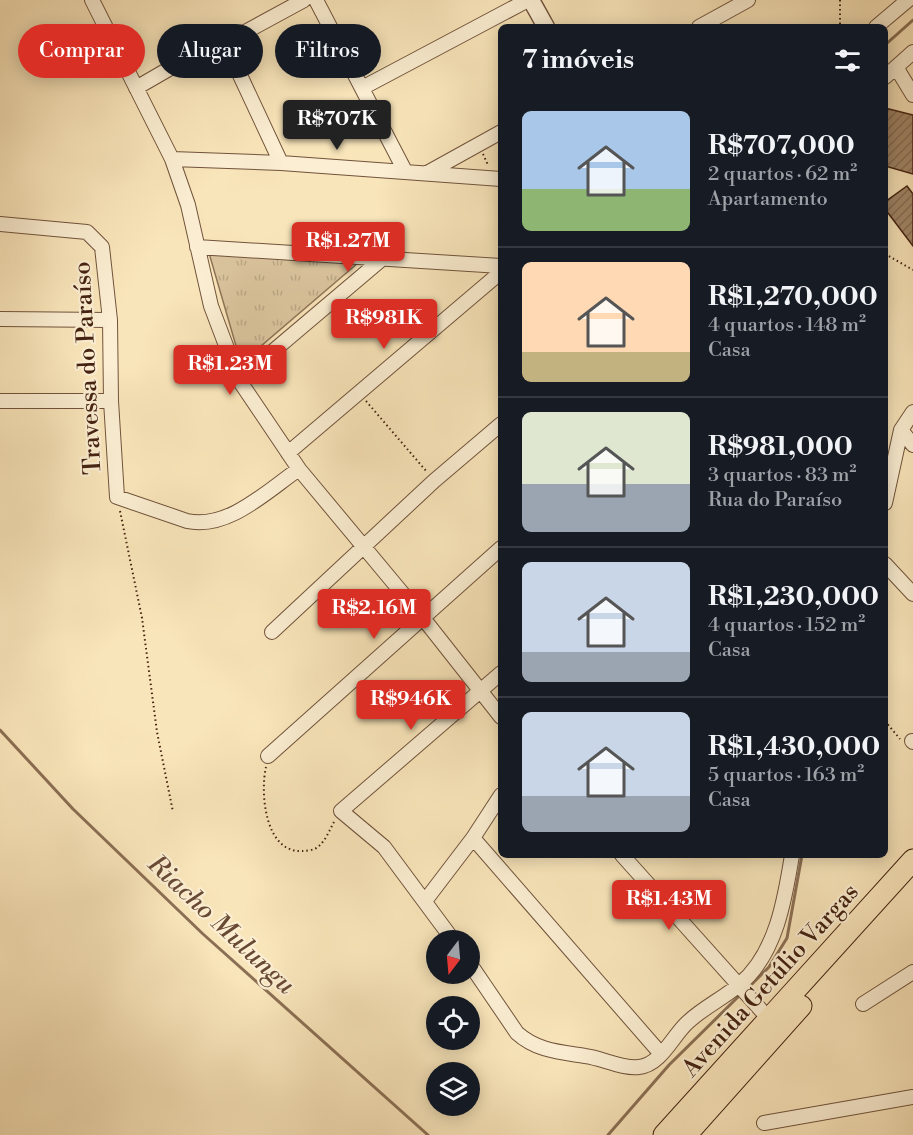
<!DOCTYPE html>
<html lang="pt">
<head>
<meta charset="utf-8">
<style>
	:root { --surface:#171b24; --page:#242831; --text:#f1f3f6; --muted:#9ea1a6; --line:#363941; --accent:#d93025 }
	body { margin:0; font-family:"Libre Bodoni",serif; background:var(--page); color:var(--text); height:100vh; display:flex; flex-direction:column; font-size:22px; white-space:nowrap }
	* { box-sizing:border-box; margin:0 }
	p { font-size:20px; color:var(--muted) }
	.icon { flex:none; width:33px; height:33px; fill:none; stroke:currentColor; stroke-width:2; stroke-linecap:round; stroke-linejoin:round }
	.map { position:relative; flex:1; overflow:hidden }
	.drawer { position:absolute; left:498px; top:24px; width:390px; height:834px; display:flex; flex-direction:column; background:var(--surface); border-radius:9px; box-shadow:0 3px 15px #0003 }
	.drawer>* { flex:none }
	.guide { position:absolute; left:18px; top:24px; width:390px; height:54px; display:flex; gap:12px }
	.needle { width:39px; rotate:196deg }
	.fabs { position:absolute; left:426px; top:930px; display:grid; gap:12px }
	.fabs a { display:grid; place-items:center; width:54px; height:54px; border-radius:50%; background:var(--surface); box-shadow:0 3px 15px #0003; font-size:30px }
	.price { position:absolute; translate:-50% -51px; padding:0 14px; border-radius:6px; background:var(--accent); color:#fff; font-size:20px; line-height:39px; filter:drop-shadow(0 2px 3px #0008) }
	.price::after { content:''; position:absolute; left:50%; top:36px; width:18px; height:14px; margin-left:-9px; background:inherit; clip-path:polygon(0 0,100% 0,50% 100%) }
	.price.on { background:#222; color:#fff }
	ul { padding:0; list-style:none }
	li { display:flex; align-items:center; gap:18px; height:150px; padding:0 24px }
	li+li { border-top:2px solid var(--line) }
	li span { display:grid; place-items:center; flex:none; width:168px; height:120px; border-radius:9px; color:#555 }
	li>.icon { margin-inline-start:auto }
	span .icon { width:72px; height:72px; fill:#fffc; stroke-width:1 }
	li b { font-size:26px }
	h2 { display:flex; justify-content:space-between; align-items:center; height:72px; padding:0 24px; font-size:26px }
	.tag { padding:0 21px; border-radius:27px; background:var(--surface); box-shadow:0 3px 15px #0003; font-size:21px; line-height:54px }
	.tag.on { background:var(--accent); color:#fff }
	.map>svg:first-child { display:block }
</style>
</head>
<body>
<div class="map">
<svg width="913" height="1135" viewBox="0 0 913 1135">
	<defs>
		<pattern id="park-tufts" width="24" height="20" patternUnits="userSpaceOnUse" patternTransform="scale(1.5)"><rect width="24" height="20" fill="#dac49d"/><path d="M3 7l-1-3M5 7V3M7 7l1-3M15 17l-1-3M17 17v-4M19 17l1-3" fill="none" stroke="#bca886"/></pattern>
		<pattern id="building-hatch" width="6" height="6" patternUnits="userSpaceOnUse" patternTransform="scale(1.5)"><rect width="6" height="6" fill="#a28769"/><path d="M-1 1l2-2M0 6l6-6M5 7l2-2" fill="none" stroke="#866e55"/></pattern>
	</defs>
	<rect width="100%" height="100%" fill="#f9e5ba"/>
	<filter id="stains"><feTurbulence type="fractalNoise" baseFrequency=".00333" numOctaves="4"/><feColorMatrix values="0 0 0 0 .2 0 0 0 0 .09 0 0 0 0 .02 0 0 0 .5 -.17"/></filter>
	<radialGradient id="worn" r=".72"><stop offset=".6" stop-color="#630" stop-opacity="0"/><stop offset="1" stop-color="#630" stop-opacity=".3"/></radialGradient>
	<path fill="url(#park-tufts)" stroke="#8f7357" stroke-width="1.5" d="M209,253L358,263L241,363Z"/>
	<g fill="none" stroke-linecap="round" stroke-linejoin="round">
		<path stroke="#8b6f54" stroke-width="3" d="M885,45L913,20
			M885,401V409
			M0,730L73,809L203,934L428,1135
			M748,988L769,967L787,938L802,855
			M608,1135L669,1065L741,994"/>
	</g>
	<path fill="url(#building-hatch)" stroke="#421" stroke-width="1.5" d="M885,108L913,115V174L885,166Z
		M907,186L913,194V246L885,209V202Z"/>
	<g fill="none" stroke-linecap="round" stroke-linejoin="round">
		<defs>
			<path id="minor" d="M92,0L172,159L188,205L211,306L239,380L299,469L423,618L501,717
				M316,0L405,171
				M699,27L748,0
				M876,27L908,0
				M225,43L281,163
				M896,67L913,95
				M885,77L913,52
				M136,88L174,66L225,43L304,0
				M362,88L528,0
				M172,159L281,163L501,179
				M427,173L501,132
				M0,224L87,232L102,247L110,320L111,401L117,497L187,521C228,530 267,491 299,469
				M197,247L501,266
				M0,319L110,320
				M239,380L382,259
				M0,401H111
				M901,430L913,445
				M288,453L501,272
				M885,503L901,430L913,412
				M885,564L913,594
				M272,632L434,481L501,424
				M912,741L913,742
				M268,756L501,548
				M473,838L661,1054
				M622,855L769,1019
				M425,901L473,838L501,795
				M453,940L384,847L341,811L501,673
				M470,964L517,1033C537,1051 560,1052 585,1056C602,1058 622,1069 639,1067C661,1065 673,1035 688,1022C704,1007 724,998 740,984C776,954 785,899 792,855
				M863,1004L913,972
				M764,1123L913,1097"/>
			<path id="tertiary" d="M531,0L546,27"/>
			<path id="primary" d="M664,1135L913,860
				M686,1135L801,1006"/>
		</defs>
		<use href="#minor" stroke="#71533b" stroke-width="16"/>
		<use href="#tertiary" stroke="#71533b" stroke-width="19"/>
		<use href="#primary" stroke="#421" stroke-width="23"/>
		<path stroke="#421" stroke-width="2" stroke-dasharray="1.5 3" stroke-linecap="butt" d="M840,0V27
			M483,154L488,165
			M885,254L913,270
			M366,401L427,472
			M120,511L142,618L157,732L173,812
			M885,721L900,739
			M266,767C260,793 265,853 302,851C307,851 315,850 319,846C326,840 330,829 334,822"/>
		<use href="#minor" stroke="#fbeed2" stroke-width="14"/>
		<use href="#tertiary" stroke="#fbeed2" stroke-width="16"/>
		<use href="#primary" stroke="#f9e5ba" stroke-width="21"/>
	</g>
	<g text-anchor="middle" stroke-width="4.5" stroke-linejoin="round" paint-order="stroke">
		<g font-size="24" fill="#421" stroke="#fbeed2">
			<text transform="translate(87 368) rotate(-93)" y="8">Travessa do Paraíso</text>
			<text transform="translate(770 980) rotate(-48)" y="8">Avenida Getúlio Vargas</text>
		</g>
		<g font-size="26" font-style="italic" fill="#684933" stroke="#fbeed2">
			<text transform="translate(222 924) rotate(43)" y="9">Riacho Mulungu</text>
		</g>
	</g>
	<rect width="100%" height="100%" filter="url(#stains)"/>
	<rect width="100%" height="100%" fill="url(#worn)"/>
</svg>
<div class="fabs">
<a><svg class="needle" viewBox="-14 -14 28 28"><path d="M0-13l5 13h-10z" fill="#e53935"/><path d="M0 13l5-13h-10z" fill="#9ea1a6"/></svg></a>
<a><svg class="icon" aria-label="locate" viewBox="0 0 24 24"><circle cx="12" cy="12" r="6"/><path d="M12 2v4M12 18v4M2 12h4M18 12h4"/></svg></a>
<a><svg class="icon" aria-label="layers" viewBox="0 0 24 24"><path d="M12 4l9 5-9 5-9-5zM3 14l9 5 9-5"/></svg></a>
</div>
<b class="price on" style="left:337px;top:151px">R$707K</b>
<b class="price" style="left:348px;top:273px">R$1.27M</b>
<b class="price" style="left:384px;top:350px">R$981K</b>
<b class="price" style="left:230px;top:396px">R$1.23M</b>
<b class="price" style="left:374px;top:640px">R$2.16M</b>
<b class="price" style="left:411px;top:731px">R$946K</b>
<b class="price" style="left:669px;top:931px">R$1.43M</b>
<div class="guide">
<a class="tag on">Comprar</a>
<a class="tag">Alugar</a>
<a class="tag">Filtros</a>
</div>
<section class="drawer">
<h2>7 imóveis<svg class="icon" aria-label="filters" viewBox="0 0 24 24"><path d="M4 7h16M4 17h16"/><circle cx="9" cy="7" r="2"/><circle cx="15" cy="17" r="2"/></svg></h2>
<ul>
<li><span style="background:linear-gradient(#a9c7e8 65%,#8fb573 0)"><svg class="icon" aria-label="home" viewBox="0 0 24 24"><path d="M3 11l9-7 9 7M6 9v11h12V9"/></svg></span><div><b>R$707,000</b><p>2 quartos · 62 m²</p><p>Apartamento</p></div></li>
<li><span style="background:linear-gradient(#ffd9b3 75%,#c2b280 0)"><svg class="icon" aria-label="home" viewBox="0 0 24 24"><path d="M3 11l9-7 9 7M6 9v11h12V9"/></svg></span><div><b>R$1,270,000</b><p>4 quartos · 148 m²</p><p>Casa</p></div></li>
<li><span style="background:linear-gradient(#dfe7d0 60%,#9aa5b1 0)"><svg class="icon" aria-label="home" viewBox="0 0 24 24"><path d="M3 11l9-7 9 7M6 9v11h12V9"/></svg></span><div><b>R$981,000</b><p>3 quartos · 83 m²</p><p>Rua do Paraíso</p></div></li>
<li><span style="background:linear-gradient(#c9d6e8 75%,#9aa5b1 0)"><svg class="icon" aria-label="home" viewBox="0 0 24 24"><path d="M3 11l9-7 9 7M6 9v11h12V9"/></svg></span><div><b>R$1,230,000</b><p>4 quartos · 152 m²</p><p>Casa</p></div></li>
<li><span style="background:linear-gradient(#c9d6e8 70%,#9aa5b1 0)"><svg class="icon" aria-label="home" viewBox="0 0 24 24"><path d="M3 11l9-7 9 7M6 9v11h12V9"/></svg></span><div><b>R$1,430,000</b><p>5 quartos · 163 m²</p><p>Casa</p></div></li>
</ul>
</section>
</div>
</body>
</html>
